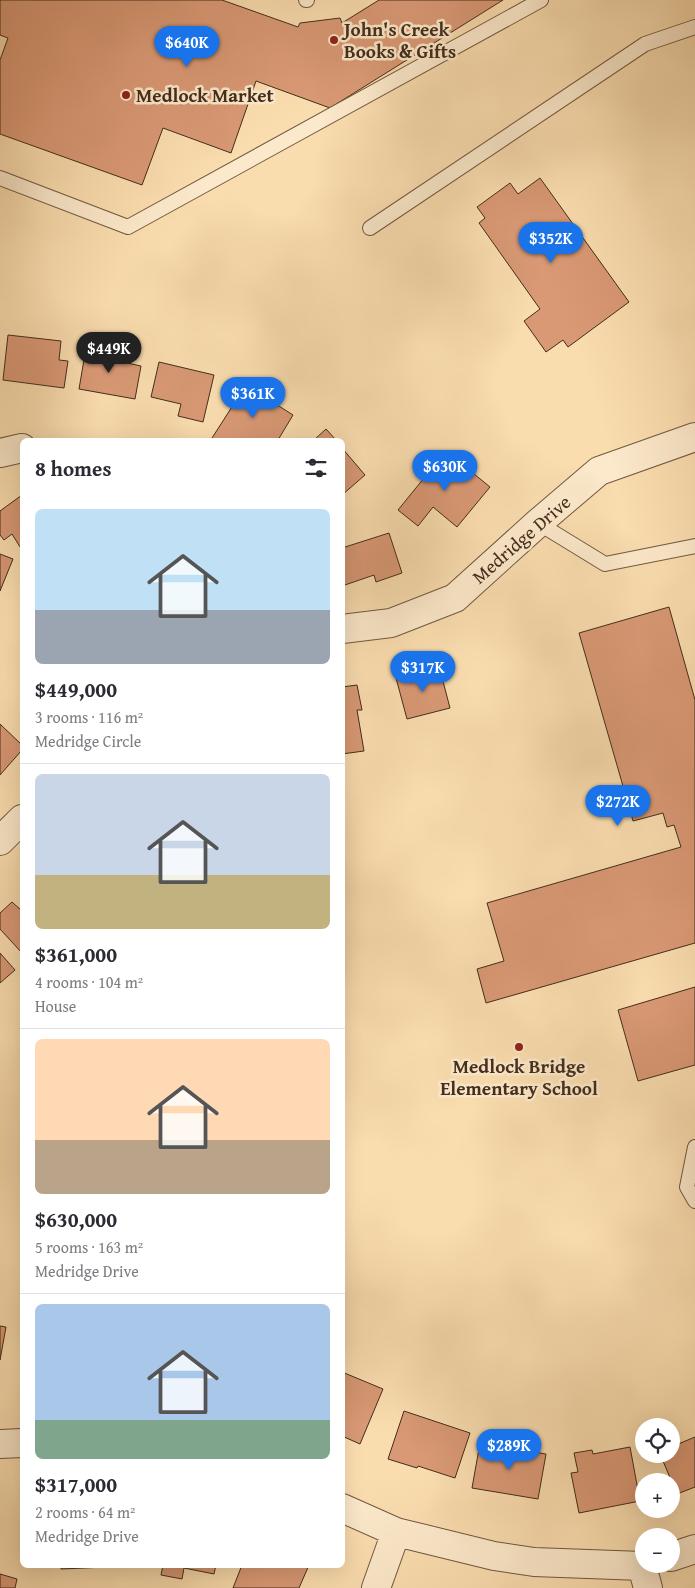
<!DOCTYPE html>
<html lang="en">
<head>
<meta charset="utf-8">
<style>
	:root { --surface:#fff; --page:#f2f2f3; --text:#2b2b33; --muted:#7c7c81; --line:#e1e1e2; --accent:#1a73e8 }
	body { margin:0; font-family:"Gentium Book Plus",serif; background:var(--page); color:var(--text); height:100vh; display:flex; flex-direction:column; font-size:19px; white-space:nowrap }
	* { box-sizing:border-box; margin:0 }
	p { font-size:16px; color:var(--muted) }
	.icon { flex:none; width:28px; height:28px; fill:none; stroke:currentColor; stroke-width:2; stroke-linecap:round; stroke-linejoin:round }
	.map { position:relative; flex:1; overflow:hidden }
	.side { position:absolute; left:20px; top:438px; width:325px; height:1130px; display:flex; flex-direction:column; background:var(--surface); border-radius:8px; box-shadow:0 5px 20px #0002 }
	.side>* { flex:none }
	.buttons { position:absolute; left:635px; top:1418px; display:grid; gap:10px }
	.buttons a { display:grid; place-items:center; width:45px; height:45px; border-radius:50%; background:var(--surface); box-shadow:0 5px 20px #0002; font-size:25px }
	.price { position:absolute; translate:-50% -42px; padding:0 11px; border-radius:18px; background:var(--accent); color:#fff; font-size:16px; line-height:32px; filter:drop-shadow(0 1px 2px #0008) }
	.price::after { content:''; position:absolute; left:50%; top:30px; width:15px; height:11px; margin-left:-8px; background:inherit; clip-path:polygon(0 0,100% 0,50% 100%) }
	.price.current { background:#222; color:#fff }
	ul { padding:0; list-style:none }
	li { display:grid; align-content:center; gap:10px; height:265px; padding:0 15px }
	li+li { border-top:1px solid var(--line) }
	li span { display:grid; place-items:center; height:155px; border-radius:8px; color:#555 }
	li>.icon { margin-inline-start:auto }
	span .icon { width:90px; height:90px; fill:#fffc; stroke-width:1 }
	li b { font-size:21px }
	h2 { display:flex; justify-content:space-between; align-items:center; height:60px; padding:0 15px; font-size:21px }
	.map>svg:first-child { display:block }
</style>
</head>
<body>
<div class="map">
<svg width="695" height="1588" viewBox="0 0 695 1588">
	<rect width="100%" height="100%" fill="#faddaf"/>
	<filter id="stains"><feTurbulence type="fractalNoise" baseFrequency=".004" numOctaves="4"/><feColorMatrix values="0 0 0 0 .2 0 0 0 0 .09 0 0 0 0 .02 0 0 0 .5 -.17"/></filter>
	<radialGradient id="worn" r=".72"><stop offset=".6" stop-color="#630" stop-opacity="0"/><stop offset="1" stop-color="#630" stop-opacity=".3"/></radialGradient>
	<path fill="#d99975" stroke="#432d1d" d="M0,0H222L298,27L300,23L340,18L342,23L379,0H503L330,108L256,81L231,153L163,128L142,185L0,134V60L8,38L0,35Z
		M540,178L629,302L568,347L563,340L546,352L524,321L540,309L479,223L485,218L477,207L510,183L518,194Z
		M8,335L61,341L59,360L68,361L64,388L3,380Z
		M86,348L124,355L123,362L141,366L135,399L79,389Z
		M159,362L214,375L203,422L178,416L181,404L151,397Z
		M246,385L293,415L278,440H214L212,438Z
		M326,429L336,440H314Z
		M342,448L365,475L342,495Z
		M446,451L490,487L457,527L433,507L418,526L398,510Z
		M22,495V550L12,534L4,540L0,535V511Z
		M389,533L402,573L376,582L374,575L342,586V548Z
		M0,554L13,559L0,591Z
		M669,607L695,700V943L486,1003L477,969L504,961L487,903L681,847L674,825L667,827L663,813L633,821L579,633Z
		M439,666L450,708L407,719L396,678Z
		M357,685L362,710H357L364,751L342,754V687Z
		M0,724L22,745V750L0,775Z
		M12,902L21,910L22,908V953L0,929V913Z
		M0,953L15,970L0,983Z
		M695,987V1065L638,1081L618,1010Z
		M0,1326L6,1327L0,1360Z
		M342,1372L383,1389L360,1444L342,1436Z
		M404,1411L470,1433L455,1478L418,1466L417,1468L388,1459Z
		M695,1437V1487L677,1494L660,1454H671V1447Z
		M480,1443L546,1454L538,1499L472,1488Z
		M630,1447L640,1501L579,1513L571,1473L578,1472L574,1453L592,1450L593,1454Z
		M61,1565H130V1566L61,1569Z
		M163,1565H216L214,1574L184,1568L182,1579L161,1575Z
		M242,1565H309L299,1588H233Z
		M0,1574L17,1579L15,1588H0Z"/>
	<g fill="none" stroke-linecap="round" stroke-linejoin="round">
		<defs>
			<path id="service" d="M306,0H307
				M0,178L128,227L541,0
				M370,228L645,44L695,27
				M538,523L605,564L695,546
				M695,1147L687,1187L695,1201"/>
			<path id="minor" d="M0,453L22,448
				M342,629L391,623L455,598L538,523L599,471L695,437
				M0,841L22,819
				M0,1444L22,1443
				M342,1508L396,1532L494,1556L534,1562L642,1566L648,1564
				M671,1557L695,1549
				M642,1566L648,1588
				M376,1588L396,1532"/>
		</defs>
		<use href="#service" stroke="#715942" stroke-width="16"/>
		<use href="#minor" stroke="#715942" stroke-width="30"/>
		<use href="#service" stroke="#fce9cb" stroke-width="14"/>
		<use href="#minor" stroke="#fce9cb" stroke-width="28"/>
	</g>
	<g fill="#8f2418" stroke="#fce9cb" stroke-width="2">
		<circle cx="334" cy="40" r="5"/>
		<circle cx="126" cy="95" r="5"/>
		<circle cx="519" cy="1047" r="5"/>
	</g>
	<g text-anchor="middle" stroke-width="5" stroke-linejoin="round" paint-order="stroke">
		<g font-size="19" font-weight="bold" fill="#432d1d" stroke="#fce9cb" text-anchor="start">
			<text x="344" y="36">John's Creek<tspan x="344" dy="22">Books &amp; Gifts</tspan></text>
			<text x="136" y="102">Medlock Market</text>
			<text x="519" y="1073" text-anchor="middle">Medlock Bridge<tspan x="519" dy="22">Elementary School</tspan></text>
		</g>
		<g font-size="19" fill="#432d1d" stroke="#fce9cb">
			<text transform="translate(521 539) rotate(-41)" y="7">Medridge Drive</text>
		</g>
	</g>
	<rect width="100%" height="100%" filter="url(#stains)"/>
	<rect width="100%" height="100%" fill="url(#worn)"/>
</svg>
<div class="buttons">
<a><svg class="icon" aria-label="locate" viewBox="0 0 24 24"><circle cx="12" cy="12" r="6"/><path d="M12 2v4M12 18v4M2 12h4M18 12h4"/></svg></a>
<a>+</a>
<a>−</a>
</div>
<b class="price" style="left:187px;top:68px">$640K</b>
<b class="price" style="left:551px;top:264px">$352K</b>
<b class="price current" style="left:109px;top:374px">$449K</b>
<b class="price" style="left:253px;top:419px">$361K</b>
<b class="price" style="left:445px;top:492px">$630K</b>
<b class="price" style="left:423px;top:693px">$317K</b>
<b class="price" style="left:618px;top:827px">$272K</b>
<b class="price" style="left:509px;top:1471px">$289K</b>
<section class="side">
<h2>8 homes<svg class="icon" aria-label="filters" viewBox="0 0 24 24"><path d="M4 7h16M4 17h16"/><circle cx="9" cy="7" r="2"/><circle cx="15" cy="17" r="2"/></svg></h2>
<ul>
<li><span style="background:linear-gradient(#bfe0f5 65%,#9aa5b1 0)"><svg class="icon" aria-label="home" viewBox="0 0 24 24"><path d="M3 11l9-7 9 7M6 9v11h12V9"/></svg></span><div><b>$449,000</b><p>3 rooms · 116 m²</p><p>Medridge Circle</p></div></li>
<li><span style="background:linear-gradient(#c9d6e8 65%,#c2b280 0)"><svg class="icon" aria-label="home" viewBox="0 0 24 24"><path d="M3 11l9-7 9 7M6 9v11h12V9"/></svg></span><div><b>$361,000</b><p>4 rooms · 104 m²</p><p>House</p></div></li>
<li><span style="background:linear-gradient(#ffd9b3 65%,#b9a48a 0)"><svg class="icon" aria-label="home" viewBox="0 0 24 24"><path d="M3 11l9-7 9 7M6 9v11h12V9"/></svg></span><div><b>$630,000</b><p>5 rooms · 163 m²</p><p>Medridge Drive</p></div></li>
<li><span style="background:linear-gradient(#a9c7e8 75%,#7fa58c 0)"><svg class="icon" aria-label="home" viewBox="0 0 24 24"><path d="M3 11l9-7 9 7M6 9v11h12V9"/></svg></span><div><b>$317,000</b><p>2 rooms · 64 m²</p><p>Medridge Drive</p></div></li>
</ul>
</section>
</div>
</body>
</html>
